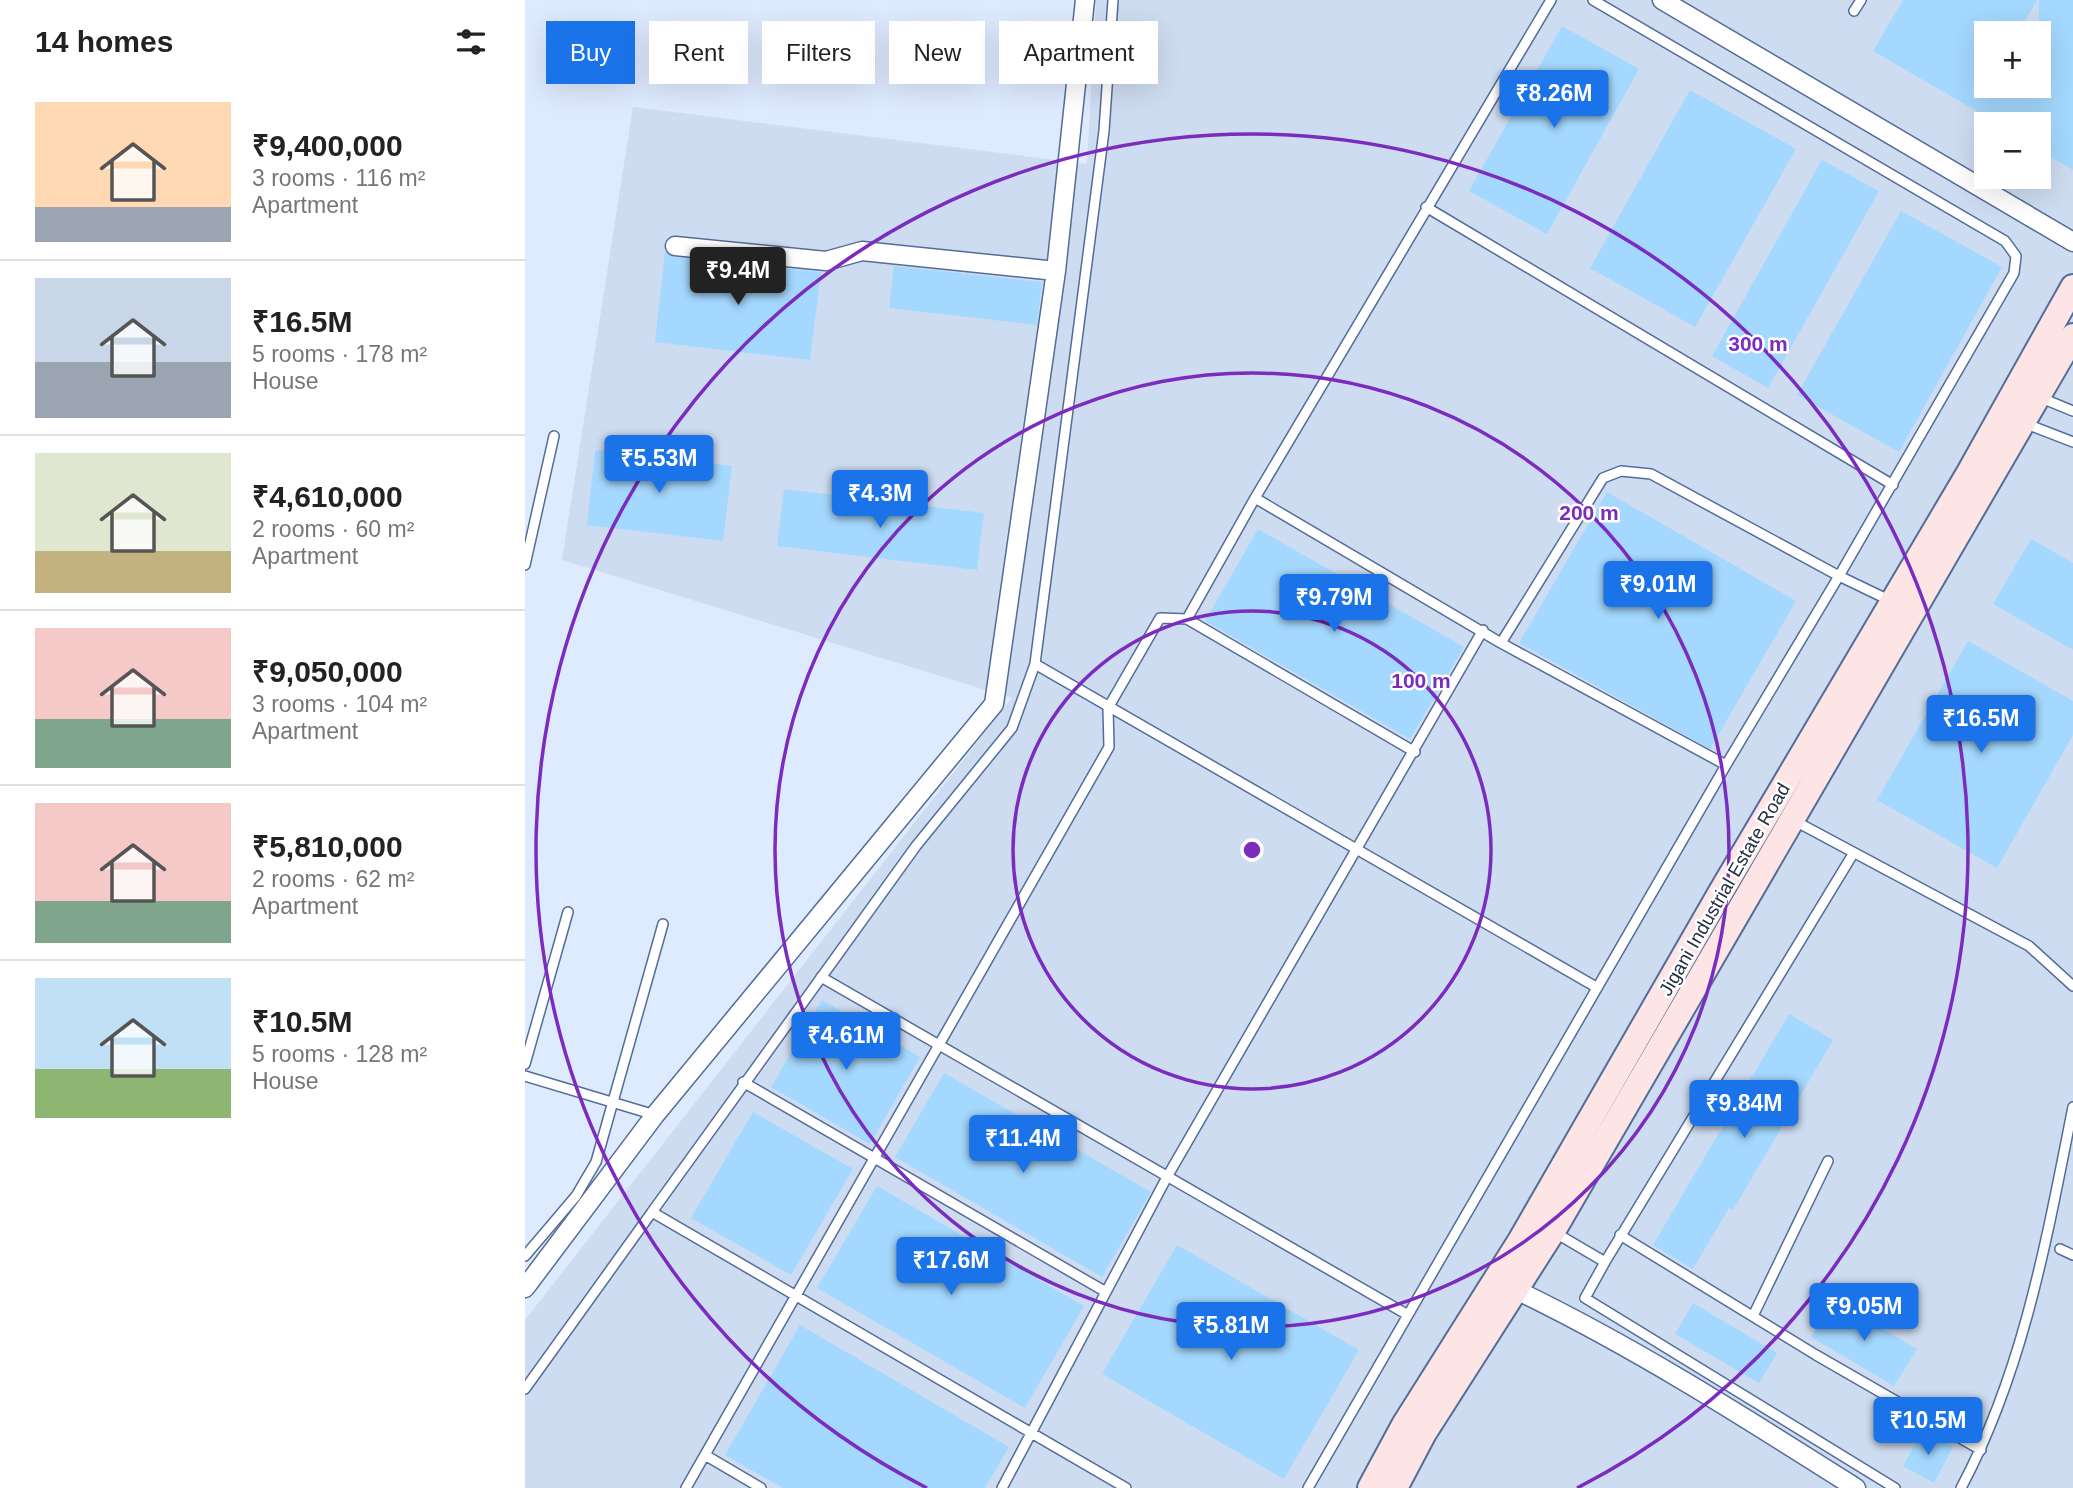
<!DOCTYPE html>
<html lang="en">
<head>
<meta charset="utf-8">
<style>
	:root { --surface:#fff; --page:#f2f2f2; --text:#222; --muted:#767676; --line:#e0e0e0; --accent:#1a73e8 }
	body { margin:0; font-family:Helvetica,sans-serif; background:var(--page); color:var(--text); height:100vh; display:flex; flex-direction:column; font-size:26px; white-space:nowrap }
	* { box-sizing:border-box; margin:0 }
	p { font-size:23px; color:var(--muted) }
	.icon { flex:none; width:38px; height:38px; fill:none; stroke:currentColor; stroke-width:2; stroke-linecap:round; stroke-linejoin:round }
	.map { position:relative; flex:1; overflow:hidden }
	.panel { display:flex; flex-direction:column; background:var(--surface); width:525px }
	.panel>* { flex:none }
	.top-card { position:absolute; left:21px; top:21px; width:665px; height:63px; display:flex; gap:14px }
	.fabs { position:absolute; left:1449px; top:21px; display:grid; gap:14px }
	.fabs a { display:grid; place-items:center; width:77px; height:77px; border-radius:0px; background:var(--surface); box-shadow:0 7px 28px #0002; font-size:35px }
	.price { position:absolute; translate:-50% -60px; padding:0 16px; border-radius:7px; background:var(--accent); color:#fff; font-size:23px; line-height:46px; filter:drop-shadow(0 2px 4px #0008) }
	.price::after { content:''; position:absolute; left:50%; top:42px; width:21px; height:16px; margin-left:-10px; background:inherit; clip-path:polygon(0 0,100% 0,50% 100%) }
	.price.selected { background:#222; color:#fff }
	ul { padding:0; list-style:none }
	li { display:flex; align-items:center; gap:21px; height:175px; padding:0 35px }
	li+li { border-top:2px solid var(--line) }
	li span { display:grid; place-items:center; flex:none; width:196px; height:140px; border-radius:0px; color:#555 }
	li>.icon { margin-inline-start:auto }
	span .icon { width:84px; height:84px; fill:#fffc; stroke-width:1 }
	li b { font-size:30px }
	h2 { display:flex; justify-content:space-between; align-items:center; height:84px; padding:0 35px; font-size:30px }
	.chip { padding:0 24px; border-radius:0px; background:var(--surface); box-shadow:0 7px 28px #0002; font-size:24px; line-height:63px }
	.chip.selected { background:var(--accent); color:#fff }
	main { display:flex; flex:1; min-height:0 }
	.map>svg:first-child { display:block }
</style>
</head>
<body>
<main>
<section class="panel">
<h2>14 homes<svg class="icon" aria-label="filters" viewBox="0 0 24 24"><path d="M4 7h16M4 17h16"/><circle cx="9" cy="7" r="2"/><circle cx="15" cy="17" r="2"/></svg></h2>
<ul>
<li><span style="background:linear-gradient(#ffd9b3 75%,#9aa5b1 0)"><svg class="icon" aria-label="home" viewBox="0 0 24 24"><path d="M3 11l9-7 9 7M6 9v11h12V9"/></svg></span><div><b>₹9,400,000</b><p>3 rooms · 116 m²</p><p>Apartment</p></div></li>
<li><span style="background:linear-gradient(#c9d6e8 60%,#9aa5b1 0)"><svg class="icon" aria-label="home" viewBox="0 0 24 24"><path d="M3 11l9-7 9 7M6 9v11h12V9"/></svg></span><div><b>₹16.5M</b><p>5 rooms · 178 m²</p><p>House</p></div></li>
<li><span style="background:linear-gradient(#dfe7d0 70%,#c2b280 0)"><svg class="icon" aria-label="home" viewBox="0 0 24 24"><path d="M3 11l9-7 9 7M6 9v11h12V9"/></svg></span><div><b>₹4,610,000</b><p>2 rooms · 60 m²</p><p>Apartment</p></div></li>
<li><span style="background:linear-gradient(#f6c9c9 65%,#7fa58c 0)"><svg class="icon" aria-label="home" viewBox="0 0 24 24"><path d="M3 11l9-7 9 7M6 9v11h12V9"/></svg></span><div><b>₹9,050,000</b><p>3 rooms · 104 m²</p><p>Apartment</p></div></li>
<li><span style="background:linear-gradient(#f6c9c9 70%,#7fa58c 0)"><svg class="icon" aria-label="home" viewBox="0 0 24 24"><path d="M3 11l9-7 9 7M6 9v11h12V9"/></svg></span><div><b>₹5,810,000</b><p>2 rooms · 62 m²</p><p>Apartment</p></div></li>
<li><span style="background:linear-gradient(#bfe0f5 65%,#8fb573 0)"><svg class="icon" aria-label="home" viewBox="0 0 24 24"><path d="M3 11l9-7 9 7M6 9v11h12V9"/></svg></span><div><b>₹10.5M</b><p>5 rooms · 128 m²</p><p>House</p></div></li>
</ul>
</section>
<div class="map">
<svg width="1548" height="1488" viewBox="0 0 1548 1488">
	<rect width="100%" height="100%" fill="#deeafe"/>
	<path fill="#cedcf1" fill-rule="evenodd" d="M571,0H1548V1488H0V1320L487,698L37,560L108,107L562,164ZM1461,33H1514V86H1461ZM1461,124H1514V177H1461Z"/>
	<path fill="#a4d8fe" d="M1378,0H1512L1493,33H1461V86H1514V0H1548V170L1514,150V124H1474L1348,51Z
		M1037,26L1114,69L1022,234L944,191Z
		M1165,90L1271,149L1170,327L1065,268Z
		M1297,160L1354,191L1243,388L1187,356Z
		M1376,211L1477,267L1374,452L1272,395Z
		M140,252L149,257L296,272L285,360L130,342Z
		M369,266L517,282L512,325L364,308Z
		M70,450L207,466L198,541L62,525Z
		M259,489L459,513L452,570L252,546Z
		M1082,492L1271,601L1185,749L994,643Z
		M733,529L939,647L885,739L680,621Z
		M1506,539L1548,563V650L1468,604Z
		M1443,641L1548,701V735L1472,868L1352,800Z
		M297,1000L395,1057L345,1144L246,1087Z
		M1264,1014L1308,1040L1208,1210L1204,1208L1168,1269L1128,1245Z
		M419,1073L626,1192L577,1277L370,1157Z
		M228,1112L328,1169L266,1275L166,1218Z
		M352,1186L559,1306L500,1408L292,1288Z
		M652,1245L834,1350L759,1479L577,1374Z
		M1308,1300L1392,1349L1369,1386L1286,1337Z
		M1168,1303L1252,1353L1234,1383L1150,1334Z
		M275,1325L484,1447L460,1488H258L200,1455Z
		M1398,1430L1428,1447L1409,1483L1378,1466Z"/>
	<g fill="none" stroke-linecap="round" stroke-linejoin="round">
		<defs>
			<path id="service" d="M588,0L579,131L510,664L487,728L391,846L127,1212L601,1488
				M1026,0L730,498L976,643L1201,765
				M1068,0L1480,241L1491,256L1489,273L1314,576L1366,601
				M1329,11L1336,0
				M901,207L1368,485
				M1514,397L1548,411
				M1499,423L1548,442
				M0,565L29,436
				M662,619L890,752
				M510,664L1071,987
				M1268,820L1504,946L1548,986
				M296,977L883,1315L1201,765L1314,576L1126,474L1096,471L1078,478L976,643
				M0,1064L43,912
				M0,1076L130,1115
				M218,1082L581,1292
				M1029,1232L1080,1262L1060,1298L1370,1488
				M1095,1235L1291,1355L1456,1450
				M1535,1249L1548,1255
				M0,1256L51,1196L71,1162L138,924
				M1080,1262L1328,854
				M1228,1316L1303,1161
				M0,1389L127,1212
				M180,1455L236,1488
				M161,1488L584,747L583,708L635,618L662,619L730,498
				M477,1488L642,1177L958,630
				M783,1488L883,1315
				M1436,1488C1499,1370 1522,1237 1548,1107"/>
			<path id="minor" d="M1137,0L1548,242
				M150,246L301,261L337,251L531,271
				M0,1288L130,1115L469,704L531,271L560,0
				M989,1289C1108,1346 1219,1417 1331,1488"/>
			<path id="secondary" d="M845,1488L879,1425L995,1241L1197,890L1442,476L1548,287
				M870,1488L899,1433L1028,1231L1548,336"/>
		</defs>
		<use href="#service" stroke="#536c98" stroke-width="12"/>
		<use href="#minor" stroke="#536c98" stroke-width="21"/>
		<use href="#secondary" stroke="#536c98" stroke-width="28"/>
		<use href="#service" stroke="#fff" stroke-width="9"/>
		<use href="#minor" stroke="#fff" stroke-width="18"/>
		<use href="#secondary" stroke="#fce5e4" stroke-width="24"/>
	</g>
	<g fill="none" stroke="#7b2cbf" stroke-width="3.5">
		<circle cx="727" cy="850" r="239"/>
		<circle cx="727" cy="850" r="477"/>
		<path d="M402 1488A716 716 0 1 1 1052 1488"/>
	</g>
	<g text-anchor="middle" stroke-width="5" stroke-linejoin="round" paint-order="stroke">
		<g font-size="19" fill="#253043" stroke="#fff">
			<text transform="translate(1199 889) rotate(-60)" y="7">Jigani Industrial Estate Road</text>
		</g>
	</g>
	<circle cx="727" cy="850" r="10" fill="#7b2cbf" stroke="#fff" stroke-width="3.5"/>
	<g font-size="21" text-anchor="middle" font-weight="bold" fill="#7b2cbf" stroke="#fff" stroke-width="5" stroke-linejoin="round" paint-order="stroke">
		<text x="1233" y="351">300 m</text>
		<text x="1064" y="520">200 m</text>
		<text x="896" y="688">100 m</text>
	</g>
</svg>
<div class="fabs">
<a>+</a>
<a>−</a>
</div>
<b class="price" style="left:1029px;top:130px">₹8.26M</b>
<b class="price selected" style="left:213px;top:307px">₹9.4M</b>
<b class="price" style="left:134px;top:495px">₹5.53M</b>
<b class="price" style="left:355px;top:530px">₹4.3M</b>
<b class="price" style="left:1133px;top:621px">₹9.01M</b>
<b class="price" style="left:809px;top:634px">₹9.79M</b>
<b class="price" style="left:1456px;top:755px">₹16.5M</b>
<b class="price" style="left:321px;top:1072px">₹4.61M</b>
<b class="price" style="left:1219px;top:1140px">₹9.84M</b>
<b class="price" style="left:498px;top:1175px">₹11.4M</b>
<b class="price" style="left:426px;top:1297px">₹17.6M</b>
<b class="price" style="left:1339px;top:1343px">₹9.05M</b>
<b class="price" style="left:706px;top:1362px">₹5.81M</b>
<b class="price" style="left:1403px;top:1457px">₹10.5M</b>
<div class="top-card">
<a class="chip selected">Buy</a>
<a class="chip">Rent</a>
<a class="chip">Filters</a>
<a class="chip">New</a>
<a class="chip">Apartment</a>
</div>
</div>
</main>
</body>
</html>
